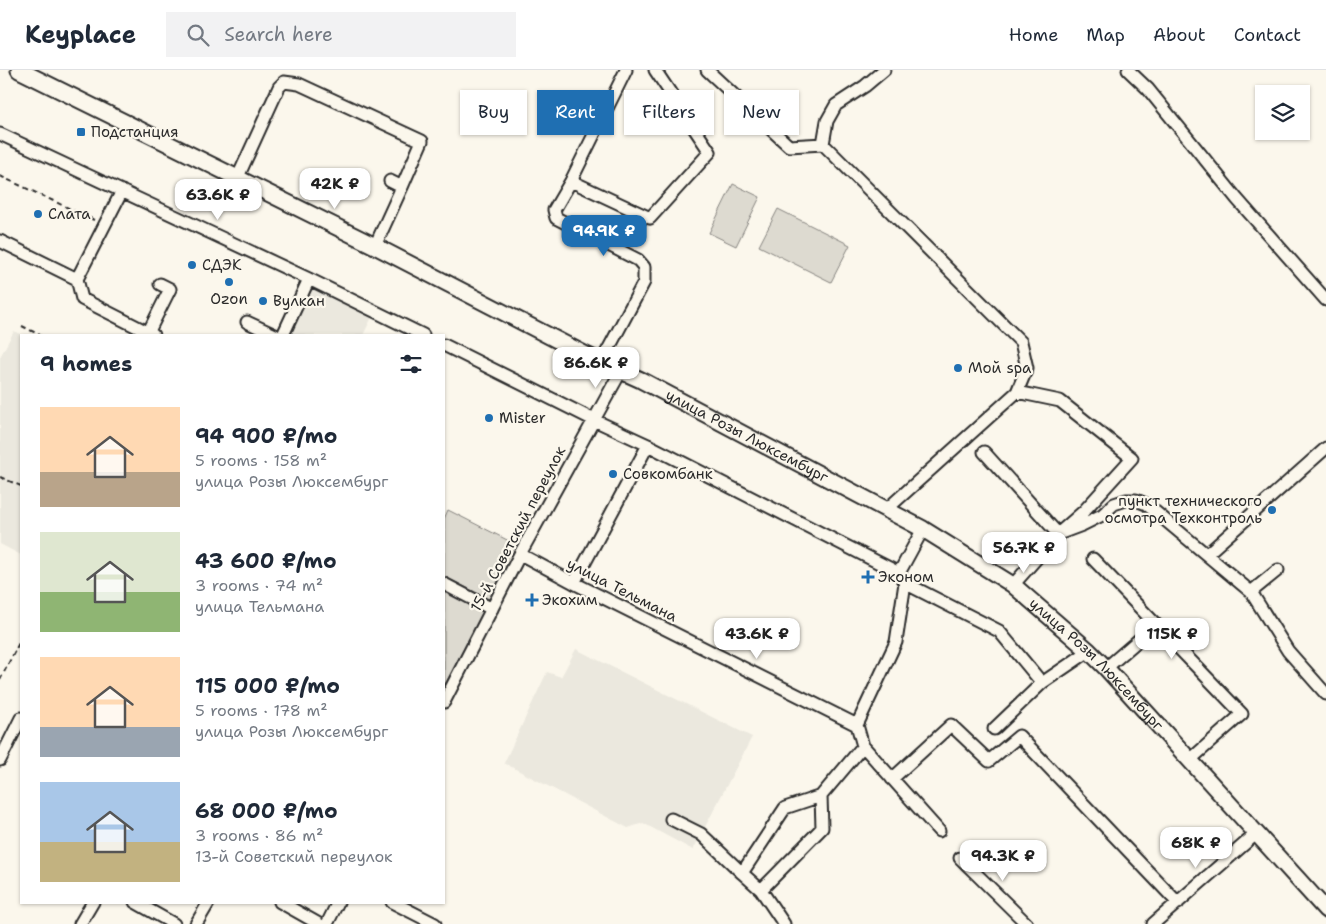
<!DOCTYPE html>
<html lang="en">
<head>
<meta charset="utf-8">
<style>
	:root { --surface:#fff; --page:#f2f2f3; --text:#1f2937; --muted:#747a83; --line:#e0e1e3; --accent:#1f6fb2 }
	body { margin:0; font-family:"Shantell Sans",sans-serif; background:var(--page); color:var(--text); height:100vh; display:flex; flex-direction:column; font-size:19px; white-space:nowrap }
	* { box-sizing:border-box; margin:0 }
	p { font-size:16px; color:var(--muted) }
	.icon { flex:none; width:28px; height:28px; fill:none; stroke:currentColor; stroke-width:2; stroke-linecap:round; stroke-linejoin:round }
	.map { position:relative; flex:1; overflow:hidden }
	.panel { position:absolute; left:20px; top:264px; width:425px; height:570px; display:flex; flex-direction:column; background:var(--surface); border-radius:0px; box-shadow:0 1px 4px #0004 }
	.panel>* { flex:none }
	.guide { position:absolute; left:460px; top:20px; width:475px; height:45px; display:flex; gap:10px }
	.controls { position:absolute; left:1255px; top:15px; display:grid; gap:10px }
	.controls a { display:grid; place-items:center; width:55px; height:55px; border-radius:0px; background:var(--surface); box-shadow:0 1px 4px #0004; font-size:25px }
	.price { position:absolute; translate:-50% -42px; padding:0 11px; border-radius:10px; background:#fff; color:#222; font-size:16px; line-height:32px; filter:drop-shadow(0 1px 2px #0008) }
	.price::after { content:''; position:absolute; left:50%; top:30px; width:15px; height:11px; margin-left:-8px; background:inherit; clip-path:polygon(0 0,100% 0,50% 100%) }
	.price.current { background:var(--accent); color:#fff }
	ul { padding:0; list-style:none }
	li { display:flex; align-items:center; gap:15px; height:125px; padding:0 20px }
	li span { display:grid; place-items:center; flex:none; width:140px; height:100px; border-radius:0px; color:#555 }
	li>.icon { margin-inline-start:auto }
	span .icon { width:60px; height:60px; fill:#fffc; stroke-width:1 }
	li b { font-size:21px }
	h2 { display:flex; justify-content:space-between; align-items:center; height:60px; padding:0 20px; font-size:21px }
	.pill { padding:0 18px; border-radius:0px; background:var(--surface); box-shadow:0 1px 4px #0004; font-size:18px; line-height:45px }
	.pill.current { background:var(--accent); color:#fff }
	header { display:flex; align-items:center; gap:30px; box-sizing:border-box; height:70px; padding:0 25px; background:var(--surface); border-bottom:1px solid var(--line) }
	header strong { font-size:24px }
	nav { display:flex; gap:28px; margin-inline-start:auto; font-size:18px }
	.search { width:350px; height:45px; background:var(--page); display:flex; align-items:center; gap:12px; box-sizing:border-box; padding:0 18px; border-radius:0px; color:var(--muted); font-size:19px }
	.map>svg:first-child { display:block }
</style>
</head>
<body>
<header>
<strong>Keyplace</strong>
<div class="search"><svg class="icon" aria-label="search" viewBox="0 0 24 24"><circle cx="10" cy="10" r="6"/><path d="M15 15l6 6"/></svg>Search here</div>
<nav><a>Home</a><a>Map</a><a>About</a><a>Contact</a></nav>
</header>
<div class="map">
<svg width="1326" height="854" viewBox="0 0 1326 854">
	<rect width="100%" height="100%" fill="#fbf7ec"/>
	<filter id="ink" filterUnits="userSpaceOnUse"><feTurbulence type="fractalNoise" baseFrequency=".02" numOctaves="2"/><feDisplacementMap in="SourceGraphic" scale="10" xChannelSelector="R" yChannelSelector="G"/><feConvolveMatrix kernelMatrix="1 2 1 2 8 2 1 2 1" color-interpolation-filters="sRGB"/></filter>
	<g filter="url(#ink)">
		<path fill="#ebe8de" d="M312,214L373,245L363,265H287Z
			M14,261L22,265L21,485L0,474V287Z
			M576,579L752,667L693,780L643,753L628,758L504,693L547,602L561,607Z"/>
		<path fill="#dddad0" stroke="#84827e" d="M733,114L760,127L736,176L709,163Z
			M778,139L850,175L831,212L759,176Z
			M448,440L519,476L491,530L444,506V449Z
			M444,519L484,541L444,616Z"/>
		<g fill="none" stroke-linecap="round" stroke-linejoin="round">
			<defs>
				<path id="minor" d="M626,0L571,111L650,148L710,82L655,0
					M707,0L789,76L823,74L1021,272L1027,298L1017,322L887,439
					M1128,0L1148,19L1237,129L1326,230
					M0,64L309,209L423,265
					M823,74L827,51L836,35L865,16L884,0
					M237,109L279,17L284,12L299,14L422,71L402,117
					M571,111L554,140L556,148L638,190L644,197V212L602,291
					M122,121L77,209L82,229L153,265
					M0,171L77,209
					M375,176L402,117L390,111
					M247,252L275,265
					M148,263L170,219L160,214
					M283,265L309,209
					M444,275L594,350L648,375L899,503L923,459
					M984,382L1058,464L1083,442L1132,388L1060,331L1017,322
					M520,484L574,513L857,655L863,676L939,761
					M1207,484L1326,378
					M1093,489L1242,644L1190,690
					M574,513L648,375
					M905,513L999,561L1042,613
					M444,514L492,539
					M1013,515L1058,464L1082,455L1102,445L1114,434L1126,430H1136L1146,434L1251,522L1288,581L1326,624
					M1251,522L1278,500
					M1106,598L1156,555
					M444,632L520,484L621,301
					M857,655L896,572L905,513L901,507
					M994,659L1042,613L1089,581
					M0,690L21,648
					M892,709L951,655L989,691L1019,666L1178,833
					M821,726L822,758L761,820L742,803L785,738L821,726L863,676
					M671,749L701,764L742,803
					M960,788L1027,854
					M761,820L784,854
					M135,832L174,854
					M280,832L319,854
					M392,832L435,854
					M80,854L93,832
					M196,854L209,832
					M327,854L338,832
					M1153,854L1257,763"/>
				<g id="major">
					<path id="s1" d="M19,0L375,176L588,286L641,310L923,459L1013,515L1089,581L1106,598L1326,840"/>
				</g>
			</defs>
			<use href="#minor" stroke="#2b2b2b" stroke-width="15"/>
			<use href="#major" stroke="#2b2b2b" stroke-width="19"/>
			<path stroke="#2b2b2b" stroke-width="2" stroke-dasharray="5 4" stroke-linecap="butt" d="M0,106L94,150
				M22,256L40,265
				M0,407L21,416
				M0,610L21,569"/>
			<use href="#minor" stroke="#fbf7ec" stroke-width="11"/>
			<use href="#major" stroke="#fbf7ec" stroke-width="15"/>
		</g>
	</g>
	<g fill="#1f6fb2" stroke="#fbf7ec" stroke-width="2">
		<rect x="76" y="57" width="10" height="10" rx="2.5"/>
		<circle cx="38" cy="144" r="5"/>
		<circle cx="192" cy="195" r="5"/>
		<circle cx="229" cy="212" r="5"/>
		<circle cx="263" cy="231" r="5"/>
		<circle cx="958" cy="298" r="5"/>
		<circle cx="489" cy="348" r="5"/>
		<circle cx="613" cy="404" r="5"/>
		<circle cx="1272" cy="440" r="5"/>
		<path d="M865.5 499.5h5v5h5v5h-5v5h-5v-5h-5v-5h5z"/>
		<path d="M529.5 522.5h5v5h5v5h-5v5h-5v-5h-5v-5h5z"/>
	</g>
	<g text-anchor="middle" stroke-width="4.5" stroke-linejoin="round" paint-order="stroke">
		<g font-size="15" fill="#2b2b2b" stroke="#fbf7ec" text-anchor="start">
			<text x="91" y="67">Подстанция</text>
			<text x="48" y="149">Слата</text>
			<text x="202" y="200">СДЭК</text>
			<text x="229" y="234" text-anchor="middle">Ozon</text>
			<text x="273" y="236">Вулкан</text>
			<text x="968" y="303">Мой spa</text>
			<text x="499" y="353">Mister</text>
			<text x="623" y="409">Совкомбанк</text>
			<text x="1262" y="436" text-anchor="end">пункт технического<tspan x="1262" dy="17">осмотра Техконтроль</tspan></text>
			<text x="878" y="512">Эконом</text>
			<text x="542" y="535">Экохим</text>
		</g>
		<g font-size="15" fill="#2b2b2b" stroke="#fbf7ec">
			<text dy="5" stroke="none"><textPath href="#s1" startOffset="815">улица Розы Люксембург</textPath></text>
			<text transform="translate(518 459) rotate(-62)" y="5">15-й Советский переулок</text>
			<text transform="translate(622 520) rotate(27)" y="5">улица Тельмана</text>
			<text dy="5" stroke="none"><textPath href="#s1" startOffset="1235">улица Розы Люксембург</textPath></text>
		</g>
	</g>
</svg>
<div class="controls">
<a><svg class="icon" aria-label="layers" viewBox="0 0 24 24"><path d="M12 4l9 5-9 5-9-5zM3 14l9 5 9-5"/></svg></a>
</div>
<b class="price" style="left:335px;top:140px">42K ₽</b>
<b class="price" style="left:218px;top:151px">63.6K ₽</b>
<b class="price current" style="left:604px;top:187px">94.9K ₽</b>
<b class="price" style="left:596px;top:319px">86.6K ₽</b>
<b class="price" style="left:1024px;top:504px">56.7K ₽</b>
<b class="price" style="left:757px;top:590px">43.6K ₽</b>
<b class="price" style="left:1172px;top:590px">115K ₽</b>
<b class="price" style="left:1196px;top:799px">68K ₽</b>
<b class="price" style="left:1003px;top:812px">94.3K ₽</b>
<div class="guide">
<a class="pill">Buy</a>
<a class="pill current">Rent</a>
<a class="pill">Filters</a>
<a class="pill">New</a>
</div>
<section class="panel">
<h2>9 homes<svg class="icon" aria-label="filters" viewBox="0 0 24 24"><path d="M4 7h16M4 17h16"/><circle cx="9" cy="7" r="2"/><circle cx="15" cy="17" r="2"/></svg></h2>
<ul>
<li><span style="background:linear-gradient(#ffd9b3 65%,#b9a48a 0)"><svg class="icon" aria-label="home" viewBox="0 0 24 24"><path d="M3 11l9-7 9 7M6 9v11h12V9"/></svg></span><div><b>94 900 ₽/mo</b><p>5 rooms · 158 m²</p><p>улица Розы Люксембург</p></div></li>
<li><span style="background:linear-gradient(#dfe7d0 60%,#8fb573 0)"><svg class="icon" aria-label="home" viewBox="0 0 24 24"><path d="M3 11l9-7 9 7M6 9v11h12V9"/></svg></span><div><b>43 600 ₽/mo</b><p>3 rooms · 74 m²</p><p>улица Тельмана</p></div></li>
<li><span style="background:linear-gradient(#ffd9b3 70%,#9aa5b1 0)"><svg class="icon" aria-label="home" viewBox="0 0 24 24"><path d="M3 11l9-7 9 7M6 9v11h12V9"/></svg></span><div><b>115 000 ₽/mo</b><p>5 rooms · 178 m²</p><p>улица Розы Люксембург</p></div></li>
<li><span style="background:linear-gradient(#a9c7e8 60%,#c2b280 0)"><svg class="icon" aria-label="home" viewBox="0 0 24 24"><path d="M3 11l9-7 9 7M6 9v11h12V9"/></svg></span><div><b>68 000 ₽/mo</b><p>3 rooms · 86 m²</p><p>13-й Советский переулок</p></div></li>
</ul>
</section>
</div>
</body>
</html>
